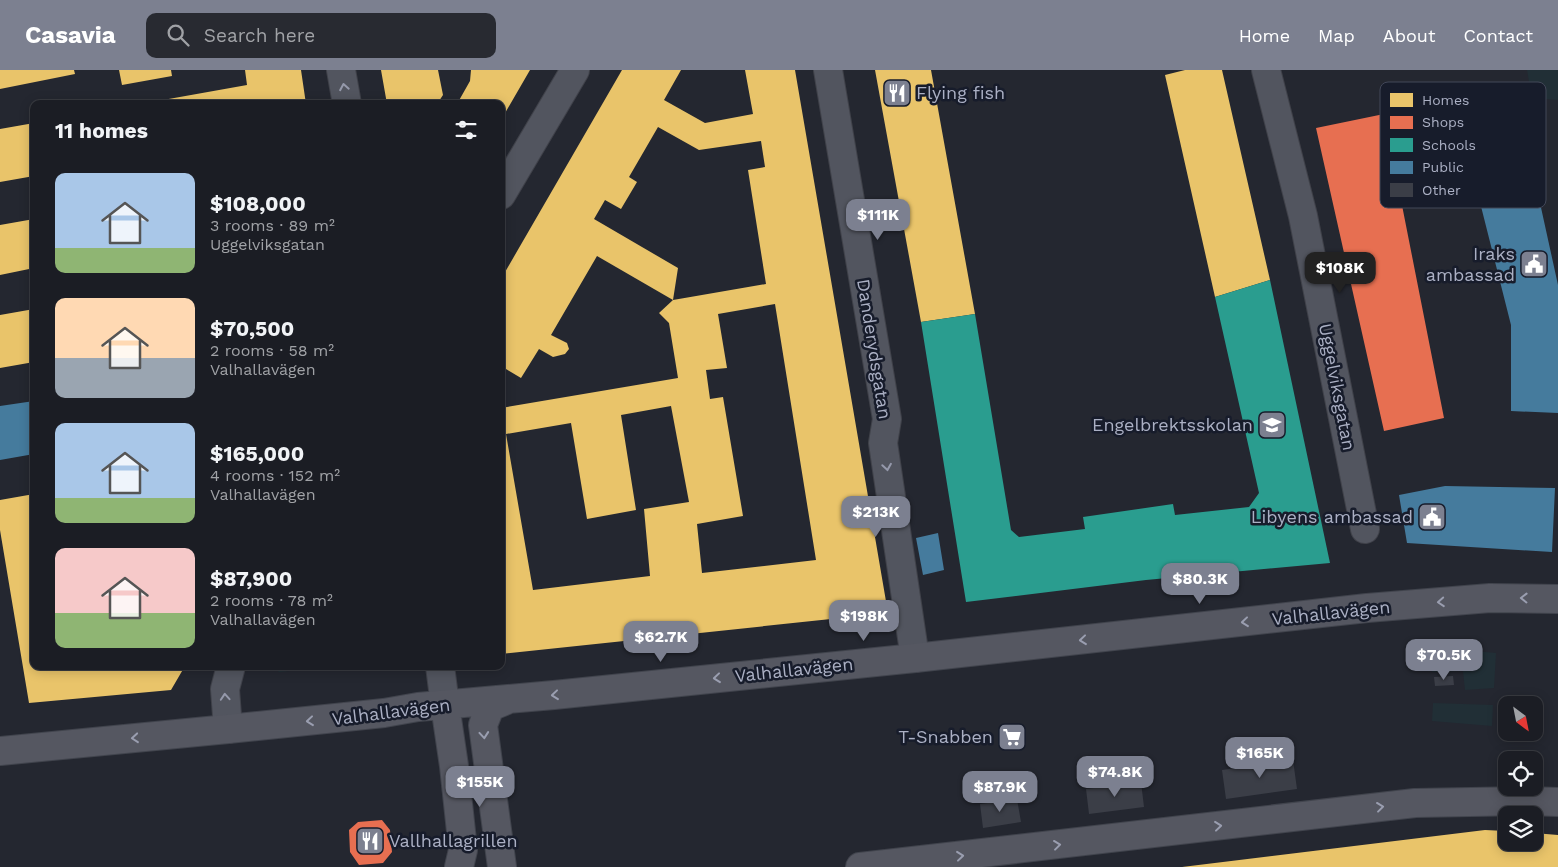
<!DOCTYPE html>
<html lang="en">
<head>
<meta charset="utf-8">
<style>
	:root { --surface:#1b1d24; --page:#282a31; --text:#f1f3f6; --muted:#a0a2a6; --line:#393b41; --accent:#7c8090 }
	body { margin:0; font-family:"Work Sans",sans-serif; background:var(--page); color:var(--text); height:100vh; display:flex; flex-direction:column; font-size:19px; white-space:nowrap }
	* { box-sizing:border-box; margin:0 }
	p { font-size:16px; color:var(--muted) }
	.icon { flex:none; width:28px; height:28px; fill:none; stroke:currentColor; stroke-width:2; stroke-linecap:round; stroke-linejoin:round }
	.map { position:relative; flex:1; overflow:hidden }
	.drawer { position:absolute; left:30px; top:30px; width:475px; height:570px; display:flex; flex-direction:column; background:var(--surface); border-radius:10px; box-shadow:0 2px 12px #0003,0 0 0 1px var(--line) }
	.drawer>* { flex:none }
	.needle { width:32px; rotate:148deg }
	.fabs { position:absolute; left:1498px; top:626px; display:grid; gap:10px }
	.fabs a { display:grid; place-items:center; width:45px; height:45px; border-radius:10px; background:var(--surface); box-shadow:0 2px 12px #0003,0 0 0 1px var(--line); font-size:25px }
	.price { position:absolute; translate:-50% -42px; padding:0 11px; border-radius:10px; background:var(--accent); color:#fff; font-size:16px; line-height:32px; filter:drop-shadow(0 1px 2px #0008) }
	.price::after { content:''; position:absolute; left:50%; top:30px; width:15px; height:11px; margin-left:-8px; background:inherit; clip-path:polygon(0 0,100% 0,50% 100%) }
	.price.selected { background:#222; color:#fff }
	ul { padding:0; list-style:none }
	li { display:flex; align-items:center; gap:15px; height:125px; padding:0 25px }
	li span { display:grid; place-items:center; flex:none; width:140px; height:100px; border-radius:10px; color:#555 }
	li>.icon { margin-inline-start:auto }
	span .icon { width:60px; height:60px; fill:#fffc; stroke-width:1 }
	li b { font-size:21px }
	h2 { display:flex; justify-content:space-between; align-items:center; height:60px; padding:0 25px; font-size:21px }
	header { display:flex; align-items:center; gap:30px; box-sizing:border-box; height:70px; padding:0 25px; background:var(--accent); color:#fff }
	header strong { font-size:24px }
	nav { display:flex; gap:28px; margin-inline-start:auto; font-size:18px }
	.search { width:350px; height:45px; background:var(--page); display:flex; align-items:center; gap:12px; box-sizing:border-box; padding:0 18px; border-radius:10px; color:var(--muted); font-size:19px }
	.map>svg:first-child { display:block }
</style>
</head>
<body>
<header>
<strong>Casavia</strong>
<div class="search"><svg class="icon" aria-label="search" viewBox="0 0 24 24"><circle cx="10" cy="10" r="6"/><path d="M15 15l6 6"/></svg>Search here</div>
<nav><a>Home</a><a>Map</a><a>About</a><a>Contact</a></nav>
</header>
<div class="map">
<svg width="1558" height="797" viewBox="0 0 1558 797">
	<rect width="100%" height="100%" fill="#242730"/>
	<path fill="#212f36" d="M1527,0H1558V30L1532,28Z
		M1475,581L1496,583L1494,618L1465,620L1463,601L1432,602L1433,584Z
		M273,596H335L279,602Z
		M1433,633L1493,635L1492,656L1432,651Z"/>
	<path fill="#e9c46a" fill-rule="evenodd" d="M0,0H74L75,4L0,19Z
		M119,0H171L172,6L122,15Z
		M245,0H301L306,34H164L163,30L247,15Z
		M381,0H438L443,25L437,34H387Z
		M471,0H530L501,50V34H457L470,11Z
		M622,0H681L664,30L705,53L753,44L745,0H795L888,543L501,584V338L678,308L669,253L659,243L673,230L766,214L748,100L765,97L761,71L699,80L658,57L629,107L637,112L621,139L605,130L594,149L678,198L673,230L597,186L551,265L567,273L569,279L565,284L553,287L539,279L521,308L506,299L501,307V209ZM775,234L816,490L702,503L697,454L743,446L723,327L710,329L706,300L727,298L718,244ZM671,336L689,432L644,439L650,506L533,520L506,364L571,353L587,449L636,440L621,345Z
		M875,0H931L975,244L921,252Z
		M1185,0H1222L1270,210L1215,227L1165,5Z
		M34,53V106L0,112V59Z
		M34,149V198L0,205V155Z
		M34,239V292L0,298V245Z
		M34,424V596H185L171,620L29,633L0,460V430Z
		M1485,760L1506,761V772H1534V763L1558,765V797H1182Z"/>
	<path fill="#e76f51" d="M1384,44L1444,348L1384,361L1316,58Z
		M382,750L390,760L392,782L383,793L359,795L350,782L349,760L358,752Z"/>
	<path fill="#2a9d8f" d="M1270,210L1330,493L1146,510L966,532L921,252L975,244L1011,460L1019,467L1085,459L1083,447L1173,434L1175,445L1249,437L1259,423L1215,227Z"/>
	<path fill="#457b9d" d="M1524,60L1558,215V343L1511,341V255L1465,73Z
		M34,331V384L0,390V336Z
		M1445,416L1555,418L1552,482L1407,473L1399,425Z
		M938,463L944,500L923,505L916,468Z"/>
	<path fill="#3b3e47" d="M1453,606L1454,615L1435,616L1434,607Z
		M1293,690L1297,719L1226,729L1222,700Z
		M1141,712L1144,737L1089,744L1086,719Z
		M1017,729L1021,752L983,758L980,734Z"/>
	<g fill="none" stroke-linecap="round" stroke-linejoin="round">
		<defs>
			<path id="minor" d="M341,0L347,34
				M828,0L887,349L883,373L915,588
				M1266,0L1303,146L1365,459
				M501,125L575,0
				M440,596L445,635
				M228,659L225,619L231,596"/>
			<path id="major" d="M445,635L454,696L463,780L459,797
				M0,681L228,659L384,643L418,637L554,625L915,588L1367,538L1490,528L1558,529
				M502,797L483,655L490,637L507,630
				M860,797L1415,733L1528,731L1558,732"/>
		</defs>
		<use href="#minor" stroke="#40424a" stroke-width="30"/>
		<use href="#major" stroke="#41444d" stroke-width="30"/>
		<use href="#minor" stroke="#52555f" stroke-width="28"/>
		<use href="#major" stroke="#555761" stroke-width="28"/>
	</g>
	<defs><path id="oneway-chevron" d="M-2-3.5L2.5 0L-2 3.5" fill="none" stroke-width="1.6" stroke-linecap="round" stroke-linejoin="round" transform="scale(1.25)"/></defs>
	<g stroke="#9599ab">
		<use href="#oneway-chevron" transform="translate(344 17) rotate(-100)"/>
		<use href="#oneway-chevron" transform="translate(887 397) rotate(81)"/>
		<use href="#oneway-chevron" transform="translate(225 627) rotate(-94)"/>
	</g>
	<g stroke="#9a9eb0">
		<use href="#oneway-chevron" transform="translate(1524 528) rotate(-179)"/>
		<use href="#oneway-chevron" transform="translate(1441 532) rotate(176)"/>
		<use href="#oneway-chevron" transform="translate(1245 552) rotate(174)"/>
		<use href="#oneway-chevron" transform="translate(1083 570) rotate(174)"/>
		<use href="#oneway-chevron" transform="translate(717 608) rotate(174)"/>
		<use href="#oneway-chevron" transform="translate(555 625) rotate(174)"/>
		<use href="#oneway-chevron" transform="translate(310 651) rotate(174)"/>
		<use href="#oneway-chevron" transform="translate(484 665) rotate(85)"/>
		<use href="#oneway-chevron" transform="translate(135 668) rotate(175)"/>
		<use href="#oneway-chevron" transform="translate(1380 737) rotate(-7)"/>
		<use href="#oneway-chevron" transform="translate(1218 756) rotate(-6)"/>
		<use href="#oneway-chevron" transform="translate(1057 775) rotate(-7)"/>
		<use href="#oneway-chevron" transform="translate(960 786) rotate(-6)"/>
	</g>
	<defs>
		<symbol id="restaurant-square" viewBox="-11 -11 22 22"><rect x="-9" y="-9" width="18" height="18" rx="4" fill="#7c8090" stroke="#171c2b"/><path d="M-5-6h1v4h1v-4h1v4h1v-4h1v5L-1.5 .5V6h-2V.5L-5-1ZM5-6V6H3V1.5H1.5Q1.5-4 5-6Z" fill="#fff"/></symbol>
		<symbol id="civic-square" viewBox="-11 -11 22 22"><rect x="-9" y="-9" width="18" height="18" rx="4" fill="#7c8090" stroke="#171c2b"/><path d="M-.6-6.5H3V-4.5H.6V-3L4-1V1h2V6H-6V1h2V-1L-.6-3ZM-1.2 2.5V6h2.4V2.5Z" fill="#fff"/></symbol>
		<symbol id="school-square" viewBox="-11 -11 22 22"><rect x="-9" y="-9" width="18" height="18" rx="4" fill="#7c8090" stroke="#171c2b"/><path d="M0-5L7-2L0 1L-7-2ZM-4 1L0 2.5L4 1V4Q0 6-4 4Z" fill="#fff"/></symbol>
		<symbol id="supermarket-square" viewBox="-11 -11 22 22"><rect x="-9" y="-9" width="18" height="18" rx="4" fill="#7c8090" stroke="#171c2b"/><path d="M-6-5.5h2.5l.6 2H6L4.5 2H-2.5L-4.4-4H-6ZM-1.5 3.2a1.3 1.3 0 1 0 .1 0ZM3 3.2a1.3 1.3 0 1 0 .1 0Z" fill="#fff"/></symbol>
	</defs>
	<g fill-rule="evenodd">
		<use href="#restaurant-square" x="881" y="7" width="32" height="32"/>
		<use href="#civic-square" x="1518" y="178" width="32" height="32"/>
		<use href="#school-square" x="1256" y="339" width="32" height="32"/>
		<use href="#civic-square" x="1416" y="431" width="32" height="32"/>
		<use href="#supermarket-square" x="996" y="651" width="32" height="32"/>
		<use href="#restaurant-square" x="354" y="755" width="32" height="32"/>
	</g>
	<g text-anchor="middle" stroke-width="5" stroke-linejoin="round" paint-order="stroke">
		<g font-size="18" fill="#abb0c4" stroke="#171c2b" text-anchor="end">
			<text x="916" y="29" text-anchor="start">Flying fish</text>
			<text x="1515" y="190">Iraks<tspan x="1515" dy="21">ambassad</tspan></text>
			<text x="1253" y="361">Engelbrektsskolan</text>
			<text x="1413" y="453">Libyens ambassad</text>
			<text x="993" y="673">T-Snabben</text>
			<text x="389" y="777" text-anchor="start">Vallhallagrillen</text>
		</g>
		<g font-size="18" fill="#abb0c4" stroke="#171c2b">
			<text transform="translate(874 279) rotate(81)" y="6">Danderydsgatan</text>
			<text transform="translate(1337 317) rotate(79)" y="6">Uggelviksgatan</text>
			<text transform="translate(1331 543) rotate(-6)" y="6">Valhallavägen</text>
			<text transform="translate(794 600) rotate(-6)" y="6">Valhallavägen</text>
			<text transform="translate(391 642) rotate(-7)" y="6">Valhallavägen</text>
		</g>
	</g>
	<rect x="1380" y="12" width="166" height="126" rx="8" fill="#171c2b" stroke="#434859" stroke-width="1"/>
	<rect x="1390" y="23" width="23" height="14" fill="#e9c46a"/>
	<rect x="1390" y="46" width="23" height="13" fill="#e76f51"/>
	<rect x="1390" y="68" width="23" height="14" fill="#2a9d8f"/>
	<rect x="1390" y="91" width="23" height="13" fill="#457b9d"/>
	<rect x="1390" y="113" width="23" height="14" fill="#3b3e47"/>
	<g font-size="14" fill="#abb0c4">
		<text x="1422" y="35">Homes</text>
		<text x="1422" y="57">Shops</text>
		<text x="1422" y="80">Schools</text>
		<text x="1422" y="102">Public</text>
		<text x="1422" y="125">Other</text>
	</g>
</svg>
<div class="fabs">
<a><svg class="needle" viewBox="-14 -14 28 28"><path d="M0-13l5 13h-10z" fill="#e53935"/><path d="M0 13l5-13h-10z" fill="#a0a2a6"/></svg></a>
<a><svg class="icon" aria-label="locate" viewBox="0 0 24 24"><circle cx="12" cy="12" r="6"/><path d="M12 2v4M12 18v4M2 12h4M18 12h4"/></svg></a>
<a><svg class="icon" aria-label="layers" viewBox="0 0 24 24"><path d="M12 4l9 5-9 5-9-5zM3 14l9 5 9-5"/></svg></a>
</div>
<b class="price" style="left:878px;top:171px">$111K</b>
<b class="price selected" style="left:1340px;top:224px">$108K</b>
<b class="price" style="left:876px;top:468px">$213K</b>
<b class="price" style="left:1200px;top:535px">$80.3K</b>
<b class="price" style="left:864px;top:572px">$198K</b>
<b class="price" style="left:661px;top:593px">$62.7K</b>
<b class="price" style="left:1444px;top:611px">$70.5K</b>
<b class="price" style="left:1260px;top:709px">$165K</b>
<b class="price" style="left:1115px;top:728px">$74.8K</b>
<b class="price" style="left:480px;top:738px">$155K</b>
<b class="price" style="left:1000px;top:743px">$87.9K</b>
<section class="drawer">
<h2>11 homes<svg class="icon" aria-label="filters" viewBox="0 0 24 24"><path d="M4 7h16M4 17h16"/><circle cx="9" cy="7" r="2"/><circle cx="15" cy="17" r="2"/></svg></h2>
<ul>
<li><span style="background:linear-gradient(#a9c7e8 75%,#8fb573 0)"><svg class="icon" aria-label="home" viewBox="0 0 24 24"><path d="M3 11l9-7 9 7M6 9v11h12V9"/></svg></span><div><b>$108,000</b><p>3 rooms · 89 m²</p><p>Uggelviksgatan</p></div></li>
<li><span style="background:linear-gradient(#ffd9b3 60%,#9aa5b1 0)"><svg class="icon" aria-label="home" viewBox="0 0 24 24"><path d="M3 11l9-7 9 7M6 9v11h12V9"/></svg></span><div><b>$70,500</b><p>2 rooms · 58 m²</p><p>Valhallavägen</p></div></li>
<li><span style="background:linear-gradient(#a9c7e8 75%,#8fb573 0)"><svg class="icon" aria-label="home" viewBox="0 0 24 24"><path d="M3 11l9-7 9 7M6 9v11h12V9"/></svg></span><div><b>$165,000</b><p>4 rooms · 152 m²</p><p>Valhallavägen</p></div></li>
<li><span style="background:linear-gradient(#f6c9c9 65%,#8fb573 0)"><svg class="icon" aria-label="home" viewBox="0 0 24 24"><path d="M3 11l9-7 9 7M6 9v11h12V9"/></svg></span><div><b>$87,900</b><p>2 rooms · 78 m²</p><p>Valhallavägen</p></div></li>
</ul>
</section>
</div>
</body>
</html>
